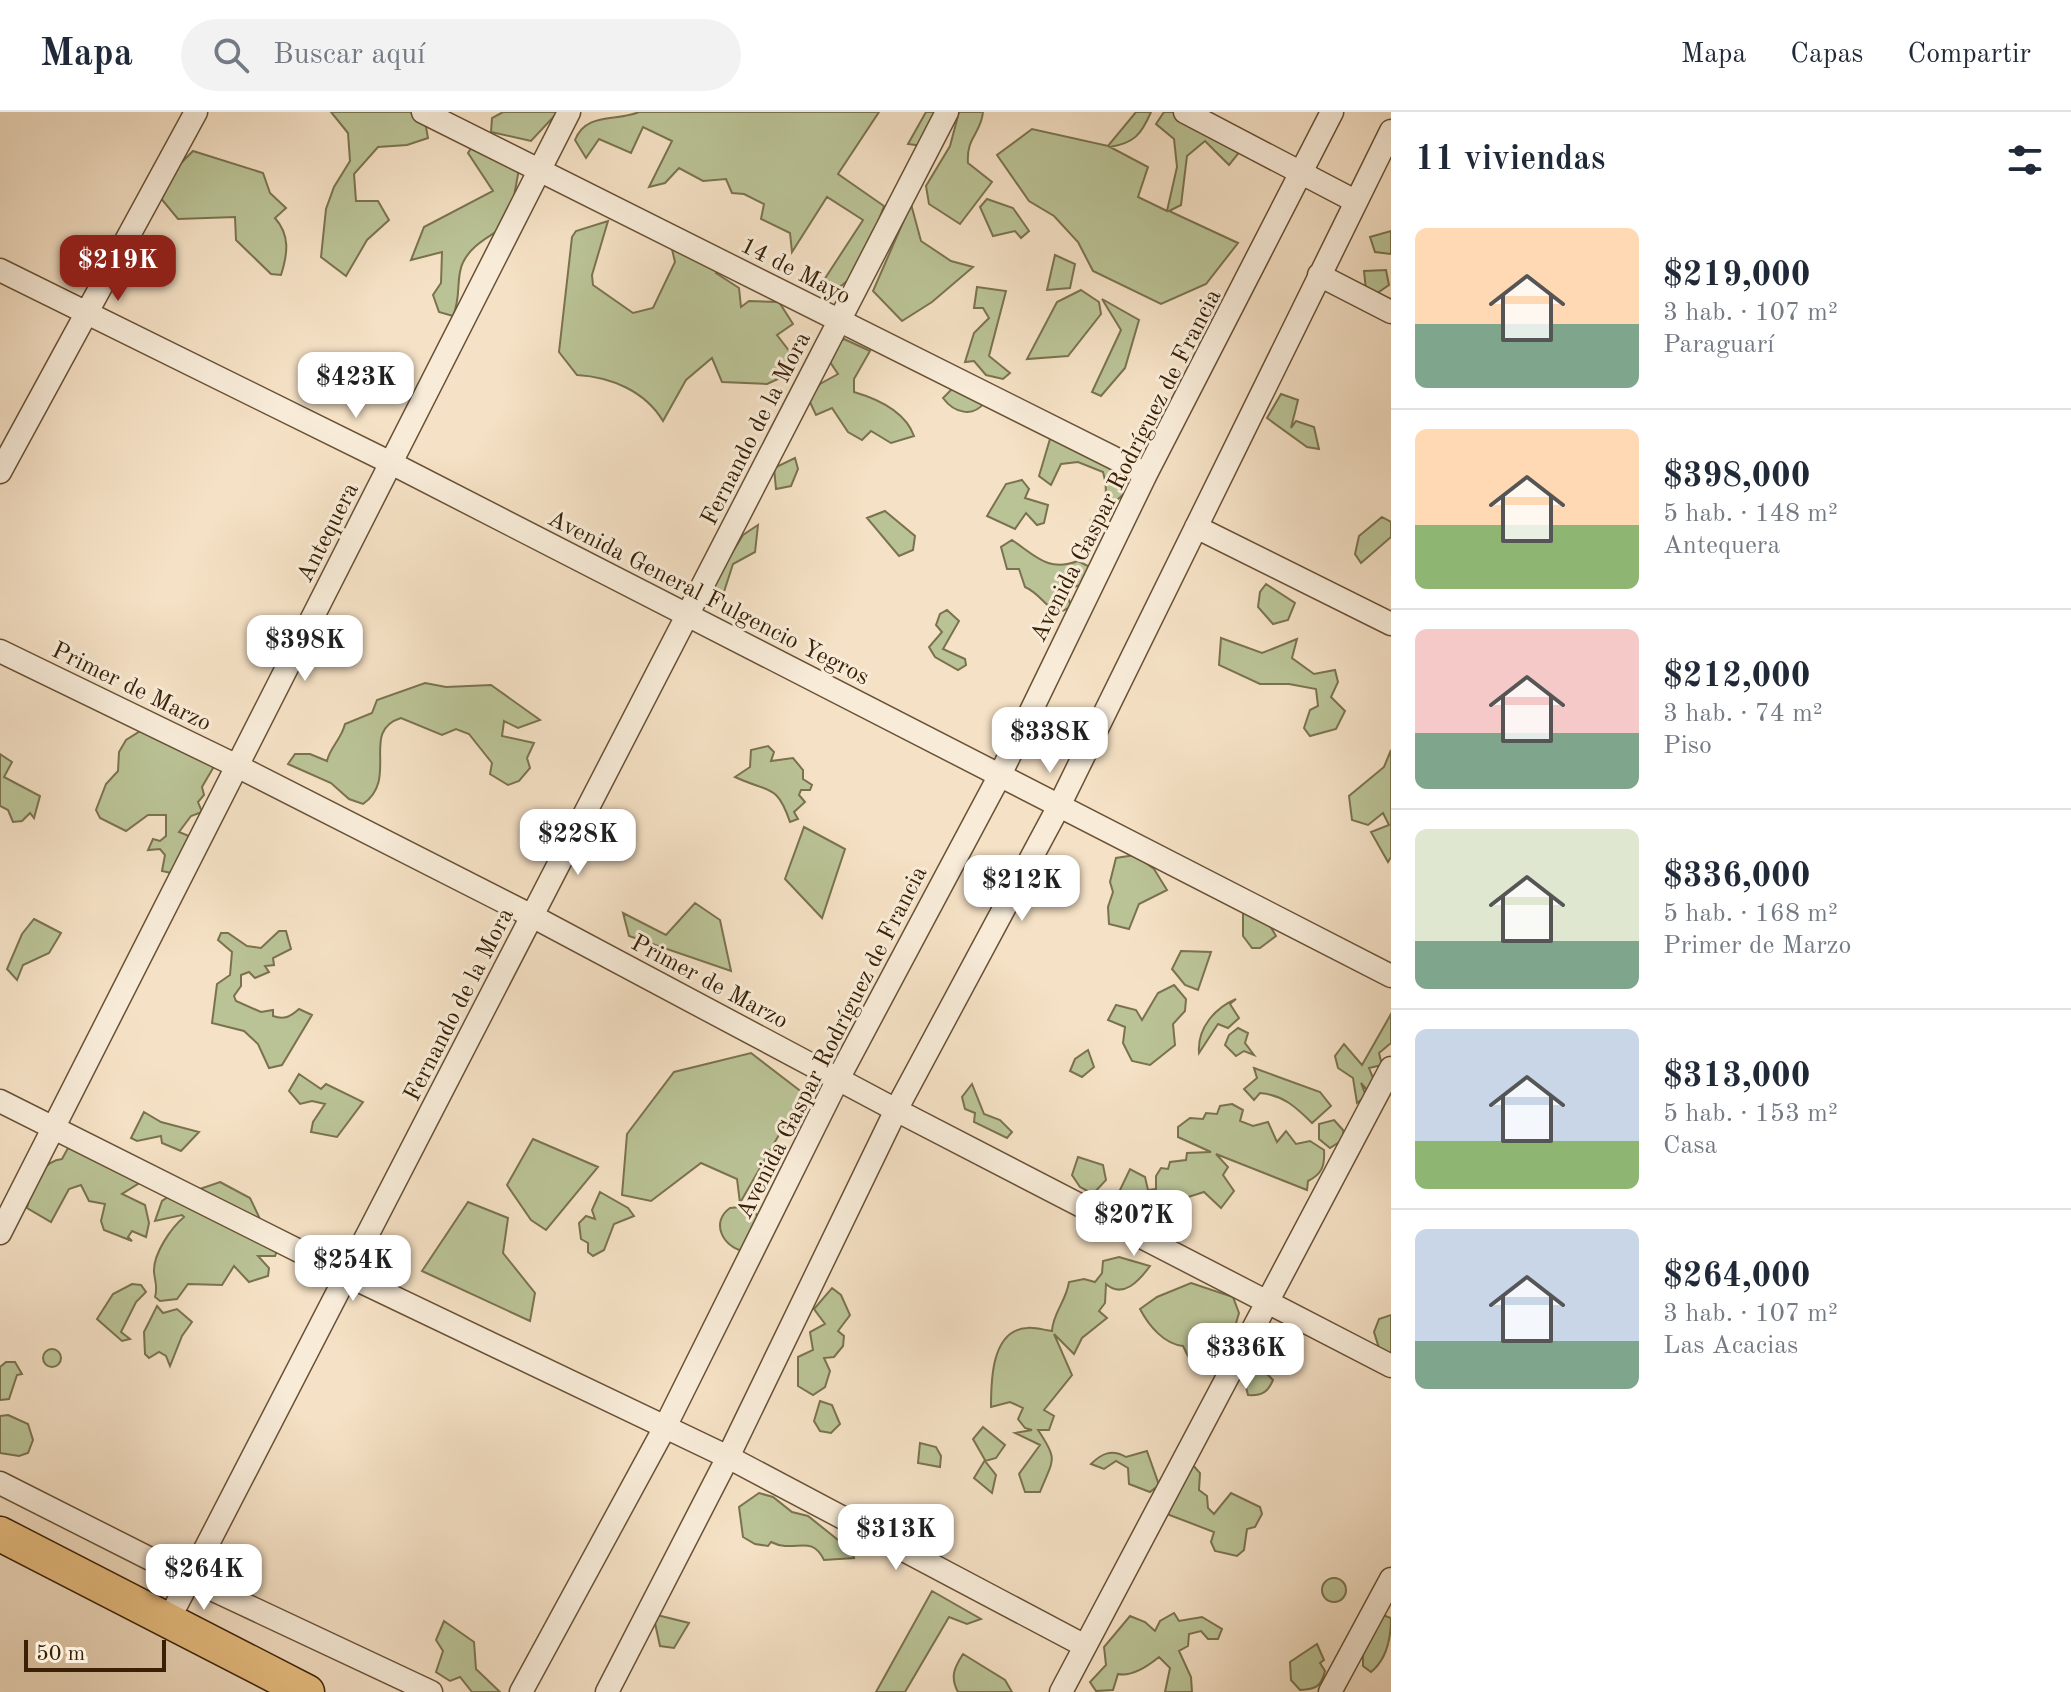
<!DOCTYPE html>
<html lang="es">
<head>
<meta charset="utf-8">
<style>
	:root { --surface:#fff; --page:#f2f2f3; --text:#1f2937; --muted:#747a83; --line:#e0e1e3; --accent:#8f2418 }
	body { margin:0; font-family:"Old Standard TT",serif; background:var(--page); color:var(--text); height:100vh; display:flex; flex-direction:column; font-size:30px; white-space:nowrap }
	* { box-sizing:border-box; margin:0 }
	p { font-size:26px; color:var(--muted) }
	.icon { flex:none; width:44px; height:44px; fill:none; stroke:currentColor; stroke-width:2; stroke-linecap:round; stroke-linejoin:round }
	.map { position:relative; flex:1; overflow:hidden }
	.side { display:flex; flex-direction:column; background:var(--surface); width:680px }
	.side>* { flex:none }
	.scale { position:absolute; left:24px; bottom:20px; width:142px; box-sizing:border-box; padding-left:8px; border:4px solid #3a2106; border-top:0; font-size:22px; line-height:28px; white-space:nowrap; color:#3a2106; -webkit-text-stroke:6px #f8ecd9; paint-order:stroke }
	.price { position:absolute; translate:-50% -68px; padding:0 18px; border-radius:16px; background:#fff; color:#222; font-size:26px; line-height:52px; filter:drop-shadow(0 2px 4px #0008) }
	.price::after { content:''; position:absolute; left:50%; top:48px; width:24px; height:18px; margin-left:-12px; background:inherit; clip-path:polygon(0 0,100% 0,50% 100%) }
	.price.current { background:var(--accent); color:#fff }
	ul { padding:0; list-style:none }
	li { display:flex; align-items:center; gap:24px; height:200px; padding:0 24px }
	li+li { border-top:2px solid var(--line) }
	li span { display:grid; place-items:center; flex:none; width:224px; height:160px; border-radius:12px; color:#555 }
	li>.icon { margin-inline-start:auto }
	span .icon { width:96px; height:96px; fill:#fffc; stroke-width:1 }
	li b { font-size:34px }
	h2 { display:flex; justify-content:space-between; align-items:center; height:96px; padding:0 24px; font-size:34px }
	header { display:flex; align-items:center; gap:48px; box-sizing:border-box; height:112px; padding:0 40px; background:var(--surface); border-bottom:2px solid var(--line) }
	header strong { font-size:38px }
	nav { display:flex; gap:44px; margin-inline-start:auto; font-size:28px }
	.search { width:560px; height:72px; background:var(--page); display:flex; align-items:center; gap:20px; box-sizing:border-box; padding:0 28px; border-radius:44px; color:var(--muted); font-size:30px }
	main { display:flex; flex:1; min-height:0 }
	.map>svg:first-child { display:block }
</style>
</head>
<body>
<header>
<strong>Mapa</strong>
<div class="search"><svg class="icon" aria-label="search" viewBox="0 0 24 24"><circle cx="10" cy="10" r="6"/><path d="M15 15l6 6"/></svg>Buscar aquí</div>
<nav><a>Mapa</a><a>Capas</a><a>Compartir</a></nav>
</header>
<main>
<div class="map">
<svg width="1391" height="1580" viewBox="0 0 1391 1580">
	<rect width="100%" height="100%" fill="#f5e1c5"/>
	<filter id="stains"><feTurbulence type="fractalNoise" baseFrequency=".0025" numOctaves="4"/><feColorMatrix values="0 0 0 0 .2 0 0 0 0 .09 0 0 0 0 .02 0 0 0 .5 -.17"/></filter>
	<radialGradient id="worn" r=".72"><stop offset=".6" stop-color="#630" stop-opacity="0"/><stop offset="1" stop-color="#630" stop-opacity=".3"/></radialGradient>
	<path fill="#bac396" stroke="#7a724e" stroke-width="2" d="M331,0H410L425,9L428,26L407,33L378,35L354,62L356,89H378L389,108L367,128L346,164L321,145L326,97L334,75L350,49L348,21Z
		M503,0H558L531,29L491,20L492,6Z
		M639,0H879L838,62L884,94C876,115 858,170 836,176L824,168L863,108L827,85L792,140L790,121L761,107L764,92L744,82L732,81L726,67L703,69L679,56L665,71L649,75L672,29L643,15L631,41L599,27L586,46L575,28C586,0 615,10 639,0Z
		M926,0H942L923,34L908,32Z
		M959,0H983C981,22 966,25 968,51L992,70L960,112L929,92L926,74L950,34Z
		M1136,0H1151C1141,23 1134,31 1110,35L1148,55L1138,85L1167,99L1177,55L1174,27L1156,12L1164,0H1173L1241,38L1229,53L1205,29L1187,44L1181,93L1169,99L1238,131L1206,172L1161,192L1093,159L1078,130L1054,104L1029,89L997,43L1032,17L1108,34Z
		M477,27L519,57L509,112C490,124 464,136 460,160C457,176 460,187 453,204L439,200L433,183L441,171L442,140L411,148L424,115L493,79L468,41Z
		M193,39L263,61L270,81L286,96L275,106C290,123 288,141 281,163L271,162L236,128L235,105L178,107L154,78Z
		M987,87L1013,96L1029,119L1021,126L1015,119L993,124L980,95Z
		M911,92L921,129L951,149L973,155L932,190L902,209L873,179Z
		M608,109L592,163L593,173L633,201L653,196L675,150L671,133L729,146L716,161L739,176L741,195L749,189L779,190L793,212L777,223L790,240L789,262L767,272L722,270L712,246L686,268L663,309C645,279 611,265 577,263L559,240L572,125L576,119Z
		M1391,119V142L1375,140L1370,125Z
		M1055,143L1075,152L1070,176L1047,178Z
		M1386,158L1389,173L1367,188L1364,159Z
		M977,175L1006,179L989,244L1010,261L1003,267L986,263L974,249L965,250L974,221L989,206L983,196H974Z
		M1081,178L1099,190L1101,202L1068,244L1027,247L1057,190Z
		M1102,187L1139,208L1125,256L1101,284L1092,280L1121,218Z
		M844,227L870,239L854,267V280C878,287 905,299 914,324L891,331L871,319L862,328L848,320L832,296L816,303L809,288L820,272L838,262L828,247L831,234Z
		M952,277L985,290C973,306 954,301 943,286Z
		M1281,282L1298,288L1291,316L1296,309L1314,315L1319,337L1307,335L1267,306Z
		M1058,323L1123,356L1129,368L1125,381L1117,388L1104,414L1091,408C1106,393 1109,381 1103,360L1078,350L1061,352L1051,373L1039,364L1050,327Z
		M795,346L798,357L791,374L776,377L774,356Z
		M1022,368L1029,377L1025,386L1048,393L1044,411L1037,413L1026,401L1015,417L987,404L1006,372Z
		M885,399L915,424L913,438L899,444L867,406Z
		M1382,405L1391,410V425L1361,451L1355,442L1359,424Z
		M758,413L755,440L733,452L722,486L717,491L710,477L743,423Z
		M1012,428C1037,445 1048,460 1078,449L1094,457L1088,470L1066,478L1071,495L1058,501C1044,493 1039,481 1025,475L1019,457H1007L1001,435Z
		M1266,472L1295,491L1288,508L1273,512L1258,495L1260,480Z
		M947,498L959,509L943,537L965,547L966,553L958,558L935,545L929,535L942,520L936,513L940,502Z
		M1221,526L1262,541L1297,527L1292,546L1314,562L1335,558L1338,570L1331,585L1345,599L1336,617L1310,624L1304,616L1310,598L1318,594L1316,577L1289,572H1260L1219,553Z
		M425,571L446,575L491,573L540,608L518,616L504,609L502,624L534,631L527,646L530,656L519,669L508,673L490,662L492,651L469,622L456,617L442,623L401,606C359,619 400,666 363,692L349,687L331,671L288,652L295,642H310L327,649C330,635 341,628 345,612L372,601L377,588Z
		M142,618L216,651L202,675L204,683L198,690L202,700L191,704L179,720L189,724L176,762L162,759L165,743L160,737L148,738L153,727L160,729L166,724V703H148L126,719L100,706L96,698L106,672L118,659L119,640L126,628Z
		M768,634L774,640L771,649L793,646L803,658V667L812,673L810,678H801L799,683L805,690L794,700L798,707L790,710C777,671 769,681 735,665L750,655L751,638Z
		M1391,638V745L1388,750L1371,720L1389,713L1383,701L1368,713L1352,708L1349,684L1384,655Z
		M0,642L12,650L4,665L40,684L34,706L30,701L22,709L13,710L8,698L0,694Z
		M804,715L845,737L822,806L785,767Z
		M1135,743L1154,757L1167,778L1139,792L1129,817L1109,812L1108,795L1113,780L1110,770L1116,746Z
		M695,791L720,808L731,859L629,824L623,801L666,823Z
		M1243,800L1266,807L1276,824L1260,836H1252L1243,824Z
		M34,807L61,821L49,841L23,853L17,868L7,857L22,822Z
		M279,819H286L291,837L273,846L274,853L265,854L269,860L255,866L249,860L241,863V874L234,884L236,889L261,900L273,898V904C284,908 290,905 299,897L312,903L282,953L269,956L258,932L244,919L212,911L217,872L230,863L232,840L218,828L221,821H228L247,834L261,836Z
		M1181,839L1211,840L1198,878L1185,873L1172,857Z
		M1174,873L1186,887L1185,899L1173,912L1175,933L1150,953L1132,949L1123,931L1125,915L1108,908L1116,893L1136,898L1142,908L1158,881Z
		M1236,887L1230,892L1239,906L1228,916L1218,912L1199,941C1197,916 1215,896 1236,887Z
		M1391,902V931L1379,941L1382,953L1369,956L1375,971L1367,978L1361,971L1366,984L1357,991L1353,966L1338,956L1335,944L1344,932L1362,953Z
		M1238,916L1248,921L1245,931L1254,943L1244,939L1236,944L1225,933L1229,923Z
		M1088,938L1094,955L1082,965L1070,959L1075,947Z
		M751,941L803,981L740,1091L737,1067L701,1051L651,1089L622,1083L627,1022L674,960Z
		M1254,956L1320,980L1331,994L1312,1011C1296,995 1283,983 1260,981L1254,988L1244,977L1257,966Z
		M299,962L321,977L326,972L363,990L337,1025L311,1020L313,1010L325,992L312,989L300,992L289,979Z
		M972,972L984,1002L1000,1008L1012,1020L1007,1026L974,1010L975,1001L965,997L962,985Z
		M1232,992L1243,998L1240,1009L1253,1014L1268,1010L1277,1030L1286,1019L1296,1032L1310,1029L1324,1038C1325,1054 1322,1062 1308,1069L1307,1078L1216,1042L1228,1055L1223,1063L1234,1079L1221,1096L1204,1080L1188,1085L1164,1111L1149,1091L1139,1094L1136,1100L1124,1097L1129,1086L1120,1078L1130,1057L1145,1065L1148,1078L1156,1077V1064L1161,1056L1168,1057L1170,1050L1186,1048L1187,1041L1211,1040L1178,1025V1015L1190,1006L1203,1007L1206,1001L1217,1002L1220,994Z
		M144,1000L161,1010L199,1020L181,1039L162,1031L161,1024L137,1029L131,1026Z
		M1334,1008L1343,1018L1344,1027L1330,1036L1319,1027V1012Z
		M533,1027L598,1055L546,1118L531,1108L507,1073Z
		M68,1036L79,1037L141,1070L122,1082L145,1093L149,1111L146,1125L132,1119L128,1125L132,1129L104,1118L101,1109L105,1092L89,1089L81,1073L69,1077L51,1110L27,1096C31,1078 40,1049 62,1047Z
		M1078,1045L1103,1053L1106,1068L1093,1082L1080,1075L1072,1063Z
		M220,1070L250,1086L261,1109L197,1078Z
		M600,1080L628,1096L634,1104L614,1112L604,1138L593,1144L588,1140V1131L581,1127L579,1111L586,1104L595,1107L592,1098Z
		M171,1083L278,1136L275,1144H258L269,1156L268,1164L249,1170L234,1154L222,1173L188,1172L177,1187L160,1189L155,1185C158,1175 155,1170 154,1160C153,1142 171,1116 184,1105L182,1103L155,1109L162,1089Z
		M468,1090L508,1106L503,1141L535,1181L530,1209L422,1159Z
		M752,1094L758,1106L743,1139C723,1135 710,1110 730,1096Z
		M1119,1145L1150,1154C1139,1169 1123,1187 1106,1172L1105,1191L1099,1199L1107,1206L1082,1226L1074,1242L1054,1222L1072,1263L1044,1298L1054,1304L1049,1318H1038C1059,1349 1053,1347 1040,1380H1025L1019,1362L1040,1333L1015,1321L1032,1318L1025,1316L1018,1307L1023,1296L1010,1290L991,1295C991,1270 991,1218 1027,1216C1035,1215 1044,1218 1052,1219C1053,1200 1066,1190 1069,1170L1084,1167L1095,1170L1102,1161L1103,1149Z
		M1191,1171L1233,1185L1239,1201L1232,1225L1224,1232L1223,1249L1212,1262L1193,1254L1183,1234C1164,1232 1149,1214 1140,1197L1157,1185Z
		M132,1172L141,1173L146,1180L136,1190L121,1220L130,1227L122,1229L97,1207L113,1182Z
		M832,1176L841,1183L850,1203L838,1219L844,1224L843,1234L834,1245L824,1246L830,1259L825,1275L813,1283L798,1274V1245L813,1238L810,1220L825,1212L814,1197Z
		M157,1194L163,1201L177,1197L192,1210L182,1224L170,1254L166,1244L159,1240L149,1246L145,1242L144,1220Z
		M1391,1203V1242L1379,1236L1374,1220L1379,1207Z
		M43 1246a9 9 0 1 1 18 0a9 9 0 1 1-18 0Z
		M6,1250H15L22,1262L17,1263L9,1287L0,1288V1255Z
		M1261,1256L1273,1268C1268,1280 1262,1284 1248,1283L1245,1271Z
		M820,1289L832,1293L840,1312L831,1321L820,1319L814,1309Z
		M8,1303L28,1312L33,1328L28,1341L19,1344L0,1341V1304Z
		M983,1315L1005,1333L996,1346L985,1349L996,1363L992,1381L974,1366L985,1348L973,1327Z
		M920,1331L936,1335L941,1344L940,1355L918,1351Z
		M1147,1339L1159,1373L1150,1380L1129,1372L1128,1356L1116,1349L1104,1357L1091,1352C1102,1341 1112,1337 1126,1345Z
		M1191,1351L1200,1361L1199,1378L1207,1384L1208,1396L1214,1402L1231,1381L1260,1395L1262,1402L1255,1415L1247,1417L1244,1438L1237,1444L1215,1439L1211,1430L1214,1420L1159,1399Z
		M759,1381L773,1385L792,1400L808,1404L852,1439L854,1446L824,1448C811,1421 795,1442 771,1430L768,1434L755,1432L743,1425L739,1395Z
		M1322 1478a12 12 0 1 1 24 0a12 12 0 1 1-24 0Z
		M932,1479L981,1507L967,1512L949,1505L905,1580H876Z
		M1174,1501L1179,1509L1202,1505L1222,1517L1218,1527H1208L1201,1519L1189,1522L1188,1534L1179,1539L1191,1565L1192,1580H1165L1170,1556L1159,1545C1148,1554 1132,1565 1118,1562L1113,1578L1096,1579L1090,1570L1106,1553L1104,1535L1130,1504L1145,1510L1155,1519L1160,1509Z
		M653,1502L689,1511L674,1536L660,1534Z
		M1380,1502L1391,1506C1391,1524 1387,1547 1371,1560L1363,1554V1533Z
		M444,1509L474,1530L476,1557L500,1580H472L460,1565L450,1569L436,1560L443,1539L436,1528Z
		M1317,1532L1324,1548L1320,1551L1325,1559C1321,1575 1316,1577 1300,1578L1291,1568L1290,1550Z
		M963,1542L1005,1568L1012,1580H958C950,1565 954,1556 963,1542Z"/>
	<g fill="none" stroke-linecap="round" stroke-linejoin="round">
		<defs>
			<path id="minor" d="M423,0L1146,362
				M1185,0L1355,89
				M0,158L391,351L1391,864
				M1319,163L1391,200
				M0,360L196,0
				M1196,415L1391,512
				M0,539L237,654L532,804L896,998L1391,1254
				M0,989L347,1163L728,1345L1085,1534
				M0,1121L569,0
				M0,1371L190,1467L431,1580
				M168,1509L947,0
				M521,1580L664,1317L838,967L1000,663L1146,362L1332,0
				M607,1580L728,1345L896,998L1059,694L1391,19
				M1061,1580L1391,956
				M1330,1580L1391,1467"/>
			<path id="highway" d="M0,1422L307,1580"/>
		</defs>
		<use href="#minor" stroke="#695136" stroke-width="25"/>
		<use href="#highway" stroke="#3a2106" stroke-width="37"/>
		<use href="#minor" stroke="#f8ecd9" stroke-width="22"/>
		<use href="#highway" stroke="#eac082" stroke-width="34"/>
	</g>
	<g text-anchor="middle" stroke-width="6" stroke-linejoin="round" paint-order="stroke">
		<g font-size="24" fill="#3a2106" stroke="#f8ecd9">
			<text transform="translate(796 158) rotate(27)" y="8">14 de Mayo</text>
			<text transform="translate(755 316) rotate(-63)" y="8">Fernando de la Mora</text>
			<text transform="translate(1125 353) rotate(-63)" y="8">Avenida Gaspar Rodríguez de Francia</text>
			<text transform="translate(327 420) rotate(-63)" y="8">Antequera</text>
			<text transform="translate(709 485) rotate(27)" y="8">Avenida General Fulgencio Yegros</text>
			<text transform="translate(132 574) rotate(26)" y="8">Primer de Marzo</text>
			<text transform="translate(710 869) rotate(28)" y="8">Primer de Marzo</text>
			<text transform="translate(458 892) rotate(-63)" y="8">Fernando de la Mora</text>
			<text transform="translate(831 930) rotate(-63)" y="8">Avenida Gaspar Rodríguez de Francia</text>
		</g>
	</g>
	<rect width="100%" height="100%" filter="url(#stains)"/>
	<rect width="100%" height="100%" fill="url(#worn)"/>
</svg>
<div class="scale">50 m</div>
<b class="price current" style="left:118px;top:191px">$219K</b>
<b class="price" style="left:356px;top:308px">$423K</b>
<b class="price" style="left:305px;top:571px">$398K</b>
<b class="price" style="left:1050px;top:663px">$338K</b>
<b class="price" style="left:578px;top:765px">$228K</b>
<b class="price" style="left:1022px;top:811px">$212K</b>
<b class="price" style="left:1134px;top:1146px">$207K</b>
<b class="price" style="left:353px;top:1191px">$254K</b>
<b class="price" style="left:1246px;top:1279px">$336K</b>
<b class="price" style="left:896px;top:1460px">$313K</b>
<b class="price" style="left:204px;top:1500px">$264K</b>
</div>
<section class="side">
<h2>11 viviendas<svg class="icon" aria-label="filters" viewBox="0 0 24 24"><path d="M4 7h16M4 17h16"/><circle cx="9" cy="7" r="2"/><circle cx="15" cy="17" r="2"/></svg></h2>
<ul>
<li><span style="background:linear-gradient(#ffd9b3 60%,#7fa58c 0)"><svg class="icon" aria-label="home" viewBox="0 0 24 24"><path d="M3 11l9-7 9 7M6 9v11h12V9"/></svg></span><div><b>$219,000</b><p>3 hab. · 107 m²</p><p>Paraguarí</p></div></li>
<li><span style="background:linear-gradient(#ffd9b3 60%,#8fb573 0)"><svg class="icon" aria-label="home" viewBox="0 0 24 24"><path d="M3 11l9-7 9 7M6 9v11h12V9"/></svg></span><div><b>$398,000</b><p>5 hab. · 148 m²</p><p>Antequera</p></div></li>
<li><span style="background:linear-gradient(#f6c9c9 65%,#7fa58c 0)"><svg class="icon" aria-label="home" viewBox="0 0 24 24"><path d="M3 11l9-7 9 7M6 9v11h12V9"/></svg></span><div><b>$212,000</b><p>3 hab. · 74 m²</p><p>Piso</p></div></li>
<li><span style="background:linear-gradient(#dfe7d0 70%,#7fa58c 0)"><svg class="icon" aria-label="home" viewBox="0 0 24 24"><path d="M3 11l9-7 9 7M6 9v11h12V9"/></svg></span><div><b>$336,000</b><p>5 hab. · 168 m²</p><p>Primer de Marzo</p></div></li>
<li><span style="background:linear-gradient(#c9d6e8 70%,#8fb573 0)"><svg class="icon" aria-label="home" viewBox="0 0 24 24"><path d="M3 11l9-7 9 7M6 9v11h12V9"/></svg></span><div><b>$313,000</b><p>5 hab. · 153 m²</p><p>Casa</p></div></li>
<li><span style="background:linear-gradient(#c9d6e8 70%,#7fa58c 0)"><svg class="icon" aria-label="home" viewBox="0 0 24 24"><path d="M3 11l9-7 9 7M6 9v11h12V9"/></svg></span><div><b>$264,000</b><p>3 hab. · 107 m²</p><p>Las Acacias</p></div></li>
</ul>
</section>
</main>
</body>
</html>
